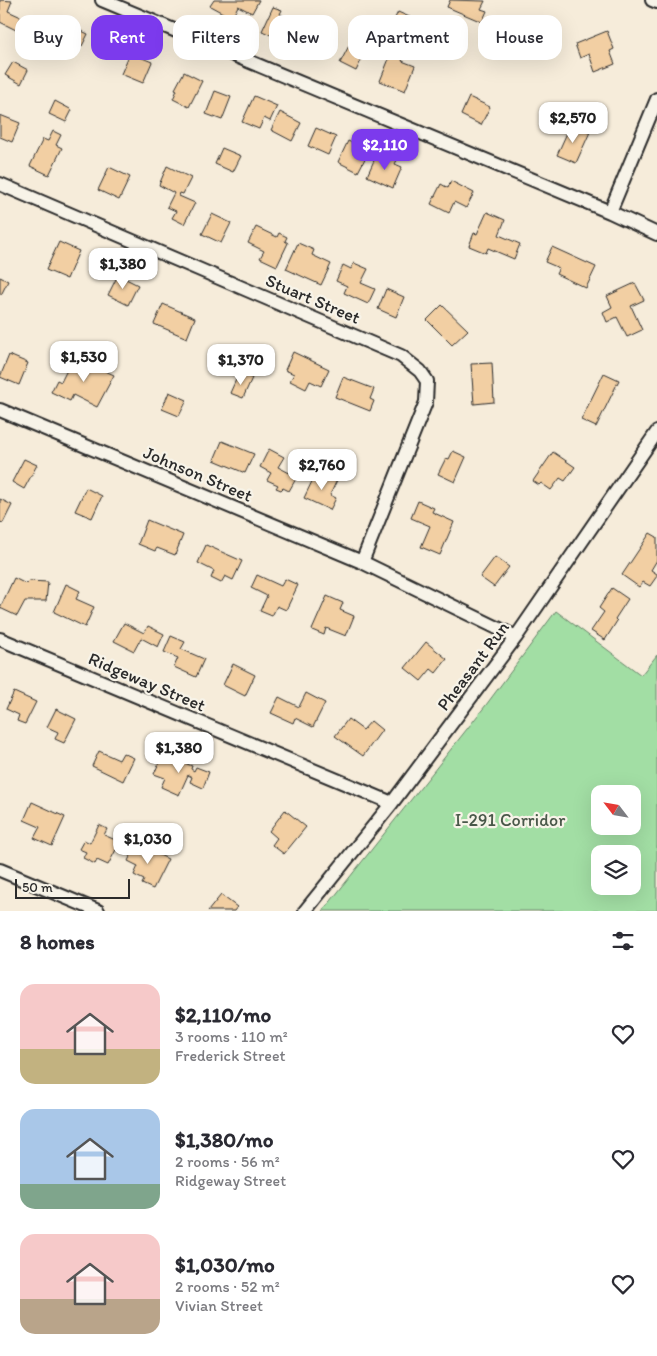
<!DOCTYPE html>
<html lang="en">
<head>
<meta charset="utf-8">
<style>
	:root { --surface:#fff; --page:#f7f7f7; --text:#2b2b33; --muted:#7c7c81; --accent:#7c3aed }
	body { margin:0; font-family:Itim,sans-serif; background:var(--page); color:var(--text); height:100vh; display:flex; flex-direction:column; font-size:19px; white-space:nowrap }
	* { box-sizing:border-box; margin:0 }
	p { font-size:16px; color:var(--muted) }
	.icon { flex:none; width:28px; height:28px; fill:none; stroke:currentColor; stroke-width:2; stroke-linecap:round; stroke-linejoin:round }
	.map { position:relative; height:911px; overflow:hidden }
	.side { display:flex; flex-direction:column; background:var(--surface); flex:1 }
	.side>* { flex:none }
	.top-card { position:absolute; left:15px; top:15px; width:628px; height:45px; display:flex; gap:10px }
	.needle { width:32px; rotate:301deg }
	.controls { position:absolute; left:591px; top:785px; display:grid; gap:10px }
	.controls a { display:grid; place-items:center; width:50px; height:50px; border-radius:10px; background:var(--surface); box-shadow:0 5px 20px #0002; font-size:25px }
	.scale { position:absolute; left:15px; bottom:12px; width:115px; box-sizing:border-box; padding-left:5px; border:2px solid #2b2b2b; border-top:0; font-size:14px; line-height:18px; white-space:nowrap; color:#2b2b2b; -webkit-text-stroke:4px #f7f3e8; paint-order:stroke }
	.price { position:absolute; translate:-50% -42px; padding:0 11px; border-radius:10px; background:#fff; color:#222; font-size:16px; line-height:32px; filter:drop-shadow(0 1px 2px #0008) }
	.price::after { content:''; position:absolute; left:50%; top:30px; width:15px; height:11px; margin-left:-8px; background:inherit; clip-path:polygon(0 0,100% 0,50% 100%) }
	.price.current { background:var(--accent); color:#fff }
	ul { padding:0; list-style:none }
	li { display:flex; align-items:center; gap:15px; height:125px; padding:0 20px }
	li span { display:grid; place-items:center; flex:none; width:140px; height:100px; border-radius:15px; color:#555 }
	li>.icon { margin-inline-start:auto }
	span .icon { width:60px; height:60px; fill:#fffc; stroke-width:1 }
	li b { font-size:21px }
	h2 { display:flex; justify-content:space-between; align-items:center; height:60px; padding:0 20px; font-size:21px }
	.pill { padding:0 18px; border-radius:15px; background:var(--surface); box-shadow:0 5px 20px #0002; font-size:18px; line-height:45px }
	.pill.current { background:var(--accent); color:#fff }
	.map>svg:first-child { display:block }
</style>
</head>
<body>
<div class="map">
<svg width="657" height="911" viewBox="0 0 657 911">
	<rect width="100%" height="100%" fill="#f6ecda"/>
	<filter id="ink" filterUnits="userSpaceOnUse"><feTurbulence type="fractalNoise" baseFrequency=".02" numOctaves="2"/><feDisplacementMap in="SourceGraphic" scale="10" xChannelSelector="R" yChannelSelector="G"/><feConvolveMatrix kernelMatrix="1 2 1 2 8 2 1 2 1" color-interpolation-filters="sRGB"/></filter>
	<g filter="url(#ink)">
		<path fill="#a2dea4" stroke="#668468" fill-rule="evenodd" d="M556,611L641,675L657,655V911H323L486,705ZM600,794H632V826H600ZM600,854H632V886H600Z"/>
		<path fill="#f2cfa3" stroke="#2b2b2b" d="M0,0L12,1L8,11L21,17L16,30L0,22Z
			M214,0H259L252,13L238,6L232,18L210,6Z
			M450,0L485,1L481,9L487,11L482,22L447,7Z
			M273,7L282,10L280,14L291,19L282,40L262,31Z
			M398,12L414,19L406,35L390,28Z
			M54,18L88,34L82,46L75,43L70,52L44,40Z
			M607,31L614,49L610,51L615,64L595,72L589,54L580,58L575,44Z
			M317,33L333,41L331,46L335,48L332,55L328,53L325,58L309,50Z
			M353,38L368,46L356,71L340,63Z
			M395,44L407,49L402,61L415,66L405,91L380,81Z
			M130,53L152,62L143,83L121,74Z
			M13,62L28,70L21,84L5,75Z
			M184,72L202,81L189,107L173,99L177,90L175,89Z
			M215,91L231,97L222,120L206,114Z
			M254,96L277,106L270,121L264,118L259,129L242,122Z
			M469,97L490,107L481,125L461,115Z
			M55,101L72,110L66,122L49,114Z
			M280,112L301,123L292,141L271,130Z
			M0,115L20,123L12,142L0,137Z
			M571,124L590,132L576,163L557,155Z
			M316,128L336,137L328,155L308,146Z
			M53,131L61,135L56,145L62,148L49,175L30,166L43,139L48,141Z
			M348,141L369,151L358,172L338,162Z
			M222,148L241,156L233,172L215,164Z
			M376,156L387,160L389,156L397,160L395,164L402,167L393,188L367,176Z
			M167,166L191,178L183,194L180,193L179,196L195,203L184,224L172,218L176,211L167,207L174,193L159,185Z
			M109,167L130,177L119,200L98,190Z
			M451,181L474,193L466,208L454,202L449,213L431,204L441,184L448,188Z
			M487,212L505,220L499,235L520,244L514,259L488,248L486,253L469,246L474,233L477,234Z
			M212,214L231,223L221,243L202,234Z
			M256,227L277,237L279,233L287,237L285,241L288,243L277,266L260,258L264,251L248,243Z
			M59,242L79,251L67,279L46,270Z
			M298,243L314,250L312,255L331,264L321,285L286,269Z
			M552,247L596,267L586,288L556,274L559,268L545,262Z
			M354,263L368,269L361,283L375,289L368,304L344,293L347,286L336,281L343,265L351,269Z
			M118,275L138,285L128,305L108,295Z
			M0,277L8,281L1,295L0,294Z
			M635,283L644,300L631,306L642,330L627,337L617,317L607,322L603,312L612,307L607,296Z
			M386,289L404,297L396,317L378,309Z
			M163,304L195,318L187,338L154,324Z
			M442,305L468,330L452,345L427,320Z
			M293,352L329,369L321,386L310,381L306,389L290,381L294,374L285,370Z
			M9,355L28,363L19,385L0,377Z
			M72,360L86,367L88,363L114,375L97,407L73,395L70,401L51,392L57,380L61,382Z
			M492,363L494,402L474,404L471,364Z
			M239,373L252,378L243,398L230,393Z
			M604,373L619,380L596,427L581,420Z
			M343,377L374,389L370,399L374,401L370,411L335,397Z
			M169,392L187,400L179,416L162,409Z
			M222,441L254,454L245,473L214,460Z
			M269,449L284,457L278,467L297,477L289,491L283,488L281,490L276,488L278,485L267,480L271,473L260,467Z
			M453,451L466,457L455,482L438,474L446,458L449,459Z
			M553,452L575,467L565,481L560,478L551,490L541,483L539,485L533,481Z
			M24,459L37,465L24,489L12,482Z
			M317,471L337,480L330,495L336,498L330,510L304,498Z
			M86,488L102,496L92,518L75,511Z
			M0,499L12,505L3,523L0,522Z
			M418,501L434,508L432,512L454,522L440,555L421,547L430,526L411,518Z
			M147,520L183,535L175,555L157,548L155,551L138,544Z
			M650,533L657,537V560L651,570L657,574V576L650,586L643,582L639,587L622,575Z
			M206,545L242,561L233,580L225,576L221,583L211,578L214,571L198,563Z
			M495,557L509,567L494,587L480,577Z
			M257,575L281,586L285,579L298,585L286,610L277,606L272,616L260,611L267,596L251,588Z
			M14,578L26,584L28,581L48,582L46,601H25L17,616L0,608Z
			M66,584L80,591L76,599L94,607L85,627L54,612Z
			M612,588L628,599L615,619L617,621L605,640L591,631L604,612L599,608Z
			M327,596L343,603L340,610L354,616L346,636L326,628L324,635L312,630Z
			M124,623L144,633L148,626L164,634L158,647L141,638L134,651L114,641Z
			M171,636L185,642L181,649L204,659L196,677L174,667L178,658L164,652Z
			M426,642L447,659L436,673L431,669L421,681L405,668Z
			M233,664L255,675L245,696L223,685Z
			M14,692L36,702L25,724L17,721L19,715L6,709Z
			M306,693L325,703L313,727L295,718L293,723L271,713L279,697L299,707Z
			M56,709L76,719L64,743L55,739L58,732L47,727Z
			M348,719L363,730L371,721L382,730L363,756L335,736Z
			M99,751L119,760L123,753L134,758L123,781L92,766Z
			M163,754L192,766L191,769L194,771L196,767L209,772L203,788L190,782L192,777L188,775L179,795L161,787L165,778L154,774Z
			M32,802L65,817L52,846L34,838L40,827L24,820Z
			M285,810L306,827L284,854L272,845L277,838L269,831Z
			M99,825L107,829L104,835L120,842L108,865L97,860L95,864L83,858L86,852L79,849L84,840L90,843Z
			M136,844L168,859L153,889L142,884L144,880L134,875L138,866L128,861Z
			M221,895L237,907L234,911H208Z"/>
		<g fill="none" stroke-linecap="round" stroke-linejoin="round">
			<defs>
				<path id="street" d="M102,0L610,212L657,234
					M652,0L657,2
					M0,184L401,356L420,371L427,381L426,402L362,562
					M610,212L657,99
					M0,410L362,562L516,637
					M0,639L392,803
					M0,870L98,911
					M305,911L392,803L516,637L657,432"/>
			</defs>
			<use href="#street" stroke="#2b2b2b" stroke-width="16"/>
			<use href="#street" stroke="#f7f3e8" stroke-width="12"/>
		</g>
	</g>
	<g text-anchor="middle" stroke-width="4.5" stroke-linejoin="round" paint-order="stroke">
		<g font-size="18" fill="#2b2b2b" stroke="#f7f3e8">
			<text transform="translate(313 299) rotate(23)" y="6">Stuart Street</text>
			<text transform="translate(198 474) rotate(23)" y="6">Johnson Street</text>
			<text transform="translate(473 666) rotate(-53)" y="6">Pheasant Run</text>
			<text transform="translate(147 682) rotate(23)" y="6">Ridgeway Street</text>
		</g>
		<g font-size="18" fill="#495849" stroke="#f7f3e8">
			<text x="510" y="826">I-291 Corridor</text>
		</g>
	</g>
</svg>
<div class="controls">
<a><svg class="needle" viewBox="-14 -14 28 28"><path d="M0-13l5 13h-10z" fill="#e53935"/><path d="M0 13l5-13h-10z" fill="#7c7c81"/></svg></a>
<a><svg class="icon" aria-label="layers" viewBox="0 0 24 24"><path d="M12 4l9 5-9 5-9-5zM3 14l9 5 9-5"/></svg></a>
</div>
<div class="scale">50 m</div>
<b class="price" style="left:573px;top:144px">$2,570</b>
<b class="price current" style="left:385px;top:171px">$2,110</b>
<b class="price" style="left:123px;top:290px">$1,380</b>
<b class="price" style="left:84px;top:383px">$1,530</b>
<b class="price" style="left:241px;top:386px">$1,370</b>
<b class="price" style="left:322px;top:491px">$2,760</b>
<b class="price" style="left:179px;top:774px">$1,380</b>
<b class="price" style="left:148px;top:865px">$1,030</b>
<div class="top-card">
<a class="pill">Buy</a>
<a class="pill current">Rent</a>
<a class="pill">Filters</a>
<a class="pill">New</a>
<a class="pill">Apartment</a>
<a class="pill">House</a>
</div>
</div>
<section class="side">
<h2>8 homes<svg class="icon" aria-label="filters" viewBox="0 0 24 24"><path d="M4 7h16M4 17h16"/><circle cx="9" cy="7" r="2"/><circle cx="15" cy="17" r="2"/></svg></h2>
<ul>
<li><span style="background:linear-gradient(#f6c9c9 65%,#c2b280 0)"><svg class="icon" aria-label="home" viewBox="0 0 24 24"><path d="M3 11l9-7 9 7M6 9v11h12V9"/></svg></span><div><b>$2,110/mo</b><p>3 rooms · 110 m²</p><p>Frederick Street</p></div><svg class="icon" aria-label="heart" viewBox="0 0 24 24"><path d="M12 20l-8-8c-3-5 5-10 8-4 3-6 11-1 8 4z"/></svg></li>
<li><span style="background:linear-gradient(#a9c7e8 75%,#7fa58c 0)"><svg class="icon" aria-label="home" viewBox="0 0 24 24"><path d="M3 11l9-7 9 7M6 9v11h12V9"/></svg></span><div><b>$1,380/mo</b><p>2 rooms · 56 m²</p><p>Ridgeway Street</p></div><svg class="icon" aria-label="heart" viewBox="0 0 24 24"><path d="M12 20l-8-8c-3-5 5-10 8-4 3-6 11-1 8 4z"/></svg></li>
<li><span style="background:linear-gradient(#f6c9c9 65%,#b9a48a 0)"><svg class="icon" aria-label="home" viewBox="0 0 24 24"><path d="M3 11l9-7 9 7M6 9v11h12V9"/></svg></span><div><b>$1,030/mo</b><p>2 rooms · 52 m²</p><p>Vivian Street</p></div><svg class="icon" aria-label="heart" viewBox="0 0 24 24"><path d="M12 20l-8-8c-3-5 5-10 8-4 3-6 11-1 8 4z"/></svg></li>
</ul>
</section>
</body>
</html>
